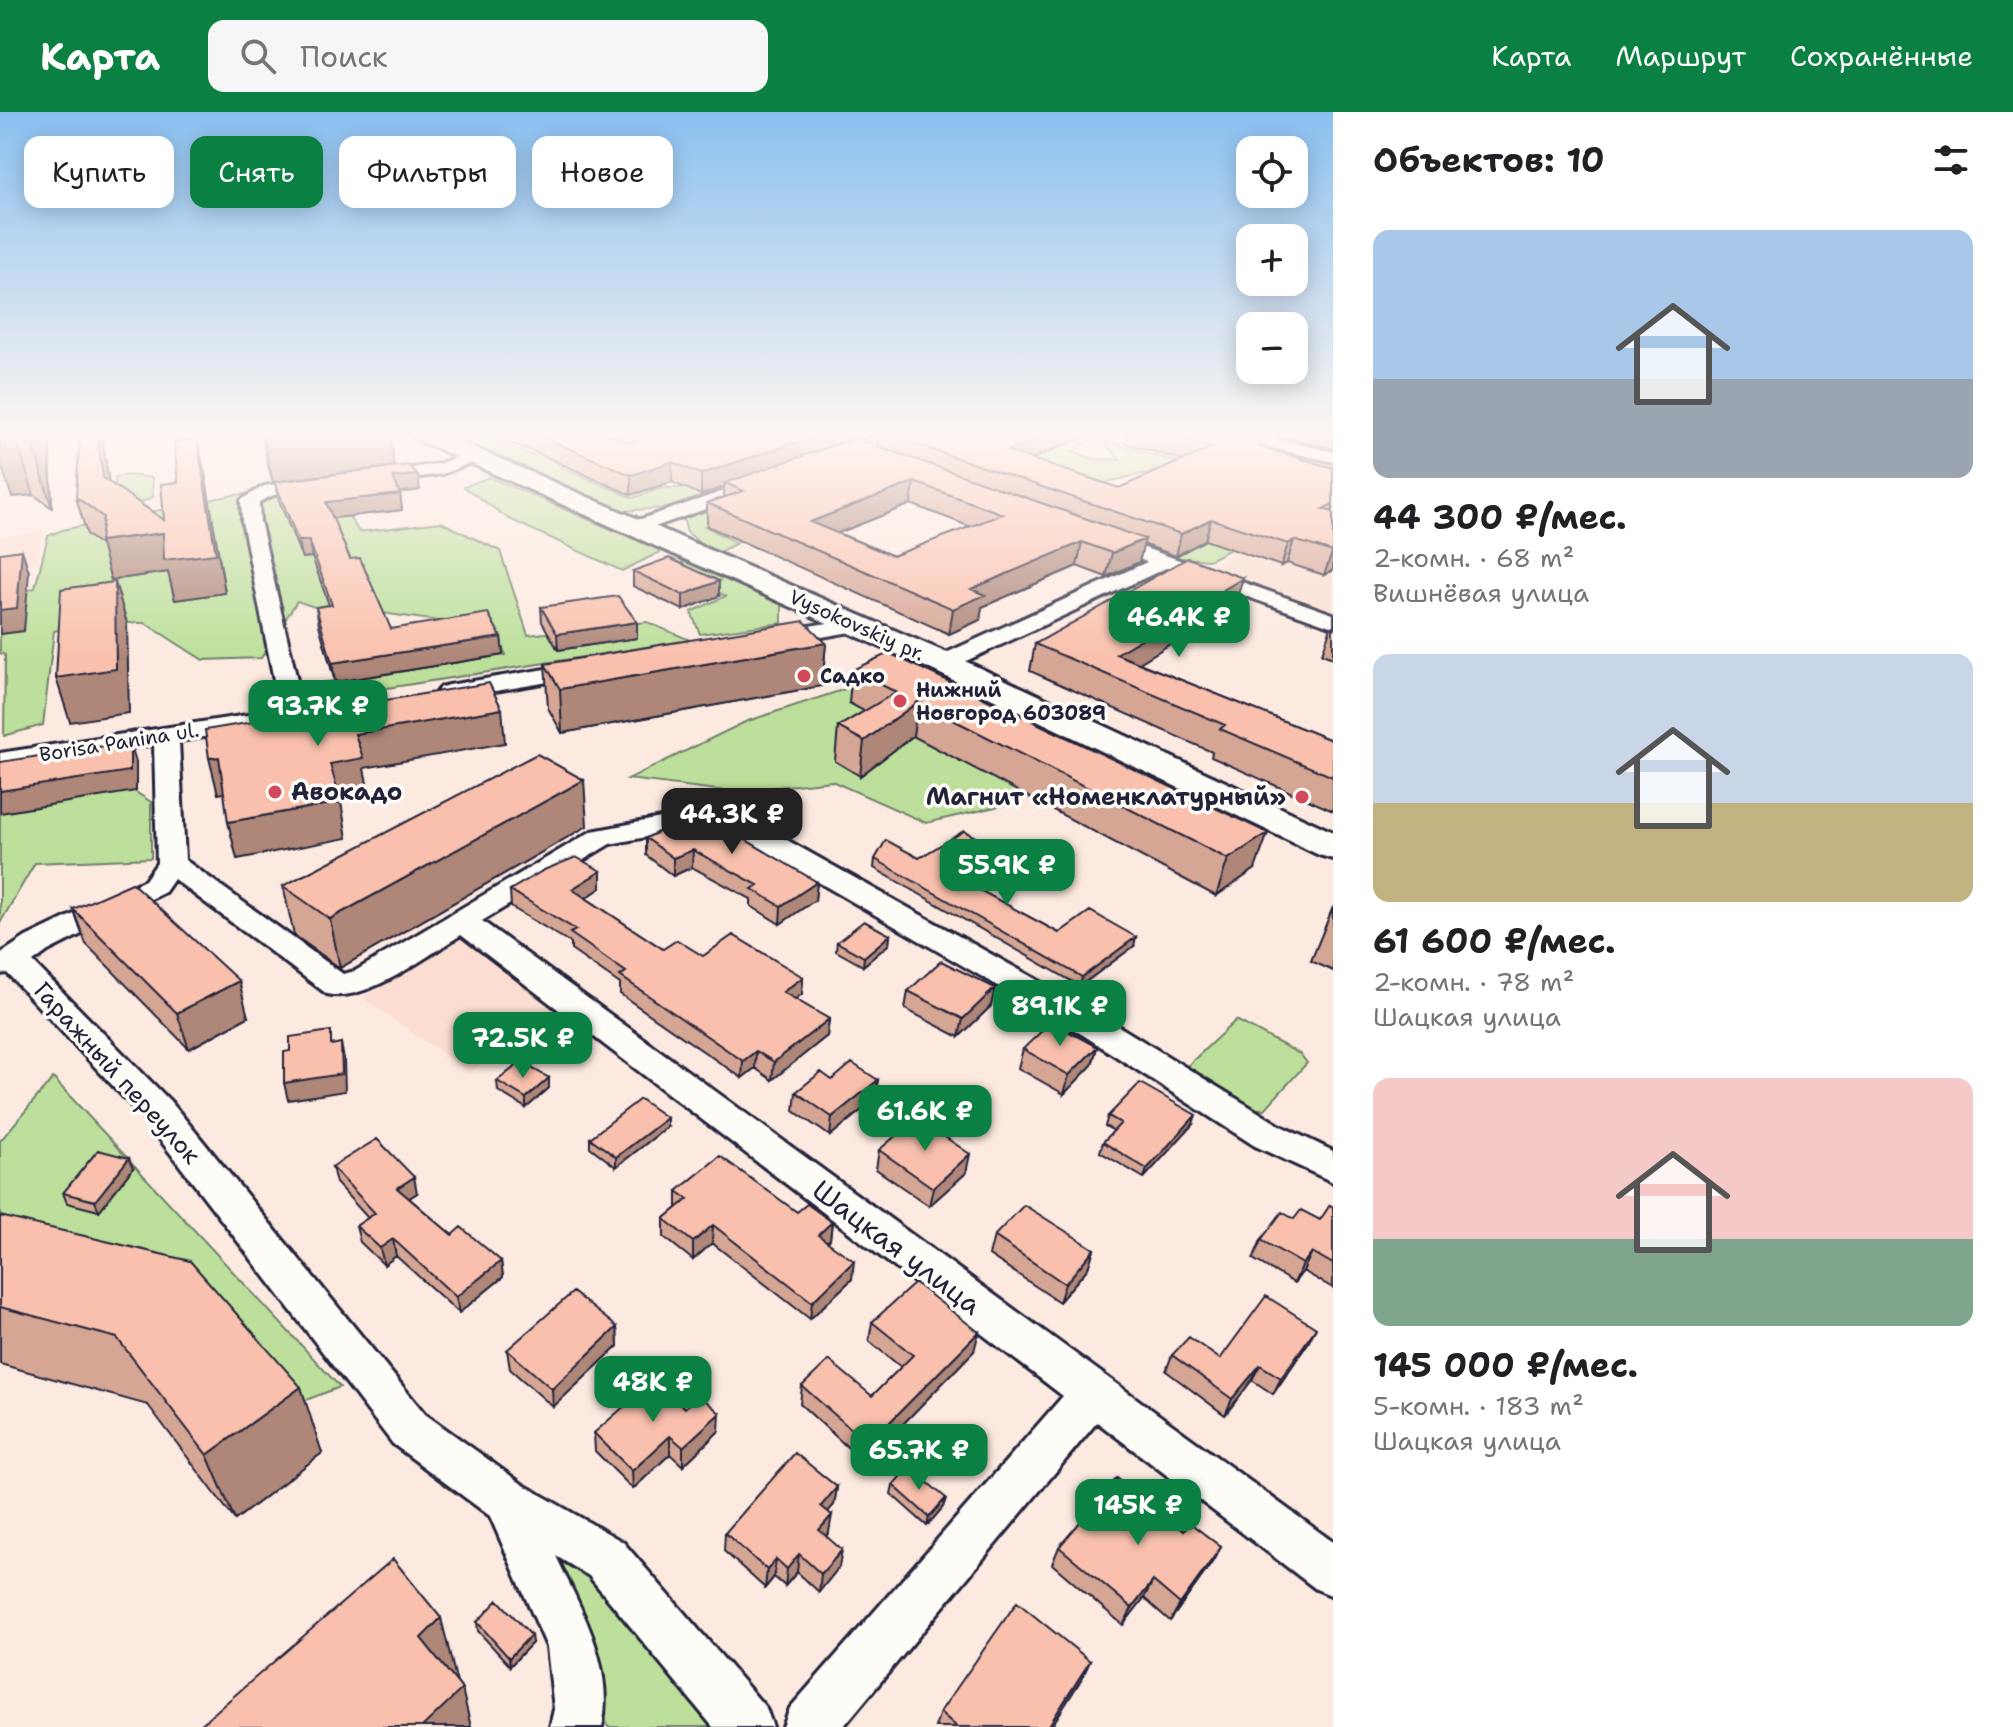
<!DOCTYPE html>
<html lang="ru">
<head>
<meta charset="utf-8">
<style>
	:root { --surface:#fff; --page:#f6f6f6; --text:#202124; --muted:#757577; --accent:#0b8043 }
	body { margin:0; font-family:"Shantell Sans",sans-serif; background:var(--page); color:var(--text); height:100vh; display:flex; flex-direction:column; font-size:30px; white-space:nowrap }
	* { box-sizing:border-box; margin:0 }
	p { font-size:26px; color:var(--muted) }
	.icon { flex:none; width:44px; height:44px; fill:none; stroke:currentColor; stroke-width:2; stroke-linecap:round; stroke-linejoin:round }
	.map { position:relative; flex:1; overflow:hidden }
	.side { display:flex; flex-direction:column; background:var(--surface); width:680px }
	.side>* { flex:none }
	.banner { position:absolute; left:24px; top:24px; width:760px; height:72px; display:flex; gap:16px }
	.controls { position:absolute; left:1236px; top:24px; display:grid; gap:16px }
	.controls a { display:grid; place-items:center; width:72px; height:72px; border-radius:16px; background:var(--surface); box-shadow:0 4px 20px #0003; font-size:40px }
	.price { position:absolute; translate:-50% -68px; padding:0 18px; border-radius:16px; background:var(--accent); color:#fff; font-size:26px; line-height:52px; filter:drop-shadow(0 2px 4px #0008) }
	.price::after { content:''; position:absolute; left:50%; top:48px; width:24px; height:18px; margin-left:-12px; background:inherit; clip-path:polygon(0 0,100% 0,50% 100%) }
	.price.selected { background:#222; color:#fff }
	ul { padding:0; list-style:none }
	li { display:grid; align-content:center; gap:16px; height:424px; padding:0 40px }
	li span { display:grid; place-items:center; height:248px; border-radius:16px; color:#555 }
	li>.icon { margin-inline-start:auto }
	span .icon { width:144px; height:144px; fill:#fffc; stroke-width:1 }
	li b { font-size:34px }
	h2 { display:flex; justify-content:space-between; align-items:center; height:96px; padding:0 40px; font-size:34px }
	.tag { padding:0 28px; border-radius:16px; background:var(--surface); box-shadow:0 4px 20px #0003; font-size:28px; line-height:72px }
	.tag.selected { background:var(--accent); color:#fff }
	header { display:flex; align-items:center; gap:48px; box-sizing:border-box; height:112px; padding:0 40px; background:var(--accent); color:#fff }
	header strong { font-size:38px }
	nav { display:flex; gap:44px; margin-inline-start:auto; font-size:28px }
	.search { width:560px; height:72px; background:var(--page); display:flex; align-items:center; gap:20px; box-sizing:border-box; padding:0 28px; border-radius:16px; color:var(--muted); font-size:30px }
	main { display:flex; flex:1; min-height:0 }
	.map>svg:first-child { display:block }
</style>
</head>
<body>
<header>
<strong>Карта</strong>
<div class="search"><svg class="icon" aria-label="search" viewBox="0 0 24 24"><circle cx="10" cy="10" r="6"/><path d="M15 15l6 6"/></svg>Поиск</div>
<nav><a>Карта</a><a>Маршрут</a><a>Сохранённые</a></nav>
</header>
<main>
<div class="map">
<svg width="1333" height="1615" viewBox="0 0 1333 1615">
	<rect width="100%" height="100%" fill="#fceae1"/>
	<filter id="ink" filterUnits="userSpaceOnUse"><feTurbulence type="fractalNoise" baseFrequency=".0125" numOctaves="2"/><feDisplacementMap in="SourceGraphic" scale="16" xChannelSelector="R" yChannelSelector="G"/><feConvolveMatrix kernelMatrix="1 2 1 2 8 2 1 2 1" color-interpolation-filters="sRGB"/></filter>
	<g filter="url(#ink)">
		<path fill="#fbded1" d="M43,419L37,448L20,450L29,460L24,519L0,522V425Z
			M1333,421V499L1210,454L1239,439Z
			M455,824L560,896L470,961L363,886Z"/>
		<path fill="#bce09b" stroke="#6f816b" stroke-width="2" fill-rule="evenodd" d="M439,320H465L534,344L594,324H658L675,320H822L828,323L805,328L780,322L716,343L742,354L721,360L693,350L648,353L595,344L561,355L633,386L662,376H685L826,329L863,320H1001L1008,322L973,332L937,320L887,339L921,351L1019,320H1108L1073,339L1093,347L1120,348L1101,327L1332,397L1286,409L1209,448L1169,445L1126,433L1081,417L1063,400L1044,402L1006,390L1025,388L1054,375L979,350L951,361L945,368L895,351L892,362L857,350L789,373L821,387L842,380L856,382V391L809,413L768,404L795,392L765,380L726,392L729,404L705,414L737,431L713,443L687,420L680,395L621,399ZM1159,358L1243,385L1319,396L1288,393L1270,403L1222,396L1177,418L1108,398L1072,393L1107,370Z
			M129,363L152,366L153,385L110,405L116,392L115,365Z
			M420,365L369,390L350,406L359,420L441,410L500,439L528,523L647,510L690,528L318,587L307,573L506,543L494,517L382,501L335,502L297,489L261,546L203,548L145,511H79L54,519L43,613L4,624L5,543L0,541V487L35,476L48,424L62,418L234,383Z
			M489,365L662,439L622,459L509,407L464,375Z
			M694,446L782,492V511L700,522L691,500L726,484L668,456Z
			M894,561L1089,641L1004,693L926,711L832,669L733,680L628,667L745,610Z
			M83,646L151,690V746L35,751L0,811V664Z
			M1236,908L1300,942L1307,951L1265,997H1249L1184,957Z
			M53,966L340,1275L301,1290L0,1152V1029Z
			M536,1441L611,1450L726,1615H608L583,1528Z"/>
		<g fill="none" stroke-linecap="round" stroke-linejoin="round">
			<defs>
				<path id="street" d="M890,320H913L838,349L832,350L824,345L826,341Z
					M1217,320H1245L1333,340V350L1219,323Z
					M472,339L478,340L480,344L478,348L442,362L377,371L368,366L377,361L438,352Z
					M317,367L326,372L323,376L274,383L259,390L260,409L303,594L323,595L326,600L323,605L314,607L179,629L185,748L343,862L355,859L592,719L693,700L746,705L1107,907L1281,1014L1333,1039V1070L1255,1034L1083,923L730,719L693,716L610,732L482,809L1333,1430V1484L1316,1477L1097,1310L843,1615H783L790,1596L1063,1284L461,823C428,843 365,892 327,882L174,767L165,780L48,839L33,850L171,990L425,1302L522,1372L623,1430L766,1596L773,1615H713L589,1464L556,1444C581,1497 615,1555 602,1615H550L554,1597L547,1535L490,1404L393,1332L145,1008L7,861L0,862V842L26,825L145,768L157,751L154,632L0,657V641L280,598L242,409L241,388L264,374Z
					M760,367L766,368L769,372L766,376L640,420H626L624,416L626,412Z
					M1105,422L1333,502V515L1166,456L951,556H935L932,551L935,546L1147,450L1098,432L1095,428Z
					M854,507L865,513L862,518L776,533L765,526L776,519Z
					M587,550L595,552L598,557L595,562L449,587L441,585L437,580L441,575L449,573Z"/>
				<path id="secondary" d="M409,320H438L954,544L1333,720V747L1319,743L932,558L412,325Z"/>
			</defs>
			<use href="#street" stroke="#22223b" stroke-width="6"/>
			<use href="#secondary" stroke="#22223b" stroke-width="6"/>
			<use href="#street" fill="#fdfcf7" fill-rule="evenodd"/>
			<use href="#secondary" fill="#fdfcf7" fill-rule="evenodd"/>
		</g>
		<path fill="#d6a695" stroke="#22223b" stroke-width="2" fill-rule="evenodd" d="M0,320H49L52,396L34,383L12,385L0,349Z
			M261,320H390L394,354L273,370L268,354Z
			M480,320H601L628,330L663,320H1094L1032,347L1119,376L1183,348L1125,331L1127,320H1333V336L1262,320L1258,334L1333,356V458L1324,463L1287,451L1281,454L1205,428L1176,444L1143,432L1139,450L1106,465L1077,454L982,495L980,508L949,522L707,414V391L724,386V375L701,383L672,370L631,383L537,341ZM878,321L877,334L859,328ZM911,392L971,415L893,444L838,421Z
			M103,332L109,370L164,408L178,370L205,362L225,481L175,488L168,460L111,468L102,434L87,423L76,385Z
			M275,370L420,378L400,381L402,398L332,406L350,447L391,517L501,525L503,543L335,570L319,513L316,495L329,493L312,445L302,446L278,386Z
			M633,459L719,484L683,498L633,474Z
			M1243,466L1235,492L1139,551L1331,628L1333,626V699L1211,645L1212,640L1030,559L1035,532Z
			M541,495L637,526L558,538L542,510Z
			M1333,514V546L1322,542L1331,515Z
			M826,531L822,574L562,621L548,596L545,552Z
			M852,558L1255,757L1216,784L913,624L860,664L835,649L838,615L864,599L849,591Z
			M662,711L817,770L815,788L780,812L751,794V787L692,755L673,764L646,743V726L662,718Z
			M587,714L340,856L294,823L283,774Z
			M992,734L990,743L955,765L1059,821L1134,834L1080,874L874,756L875,747L919,746Z
			M601,759V776L586,786L663,837L803,865L802,882L795,887L829,907L827,924L772,968L755,956L742,966L620,882V872L571,838V831L511,795L510,778Z
			M1333,795V859L1311,849Z
			M73,797L248,905L189,937L86,832Z
			M890,823L889,832L863,854L836,839L837,830Z
			M995,876L991,894L959,925L905,897L908,879Z
			M1097,935L1092,953L1064,982L1018,956L1023,937Z
			M549,966V976L526,996L498,979L497,969Z
			M832,968L875,987L830,1024L794,999L796,980Z
			M1108,1004L1193,1012L1144,1066L1100,1040L1103,1030L1114,1019L1105,1014Z
			M667,1015L616,1055L590,1035V1026Z
			M879,1038L966,1061L929,1094L876,1057Z
			M332,1055L417,1081L409,1086L452,1123L501,1149L503,1165L459,1201L396,1144L384,1153L360,1130L356,1114L368,1106L336,1071Z
			M133,1056L99,1099L67,1091L63,1081Z
			M677,1079L797,1100L832,1110L830,1127L828,1130L852,1167L810,1207L712,1131L693,1148L664,1125V1107L677,1096Z
			M1333,1095V1176L1303,1159L1294,1171L1253,1147L1261,1128L1320,1108Z
			M0,1104L322,1341L235,1408L148,1293L0,1252Z
			M994,1124L1094,1137L1088,1156L1059,1190L989,1143Z
			M872,1210L974,1239L865,1351L800,1292L802,1274L872,1284L901,1255L869,1229Z
			M617,1215L618,1234L553,1295L510,1257L507,1238Z
			M1308,1231L1273,1282L1252,1268L1225,1303L1166,1259L1172,1243L1220,1247Z
			M685,1296L719,1319L683,1354L670,1342L633,1377L595,1339L594,1321Z
			M893,1373L946,1386L943,1395L927,1414L891,1382Z
			M837,1375L834,1393L828,1399L829,1420L826,1424L839,1455L819,1480L797,1460L785,1474L774,1465L765,1476L724,1439L725,1421Z
			M1059,1435H1221L1211,1452L1170,1509L1144,1486L1123,1513L1052,1452Z
			M477,1510L532,1531L510,1554L478,1519Z
			M1090,1549L1082,1566L1051,1615H935L940,1600Z"/>
		<path fill="#ae8779" stroke="#22223b" stroke-width="2" d="M0,320L15,323L34,383L12,385L0,349Z
			M34,320H49L52,396L34,336Z
			M97,320H100L103,332L113,403L103,366Z
			M281,320H390L394,354L273,370L263,322Z
			M827,320H878V321L729,373L725,371L724,375L701,383V362Z
			M1052,320H1094L1004,359L1007,339Z
			M197,327L205,362L225,481L175,488L168,460L111,468L100,429L163,421Z
			M672,350V370L631,383V363Z
			M418,363L420,378L396,381L393,365Z
			M914,370L911,392L808,433L810,410Z
			M400,382L402,398L328,407L326,390Z
			M1333,392V410L1323,397Z
			M1211,407L1205,428L1176,444L1181,422Z
			M1145,427L1139,450L1106,465L1112,441Z
			M309,428L312,445L302,446L298,429Z
			M1294,428L1287,451L1281,454L1288,432Z
			M1082,430L1077,454L982,495L980,508L949,522L953,497L971,477Z
			M22,438L29,460L24,519L0,522V498Z
			M1333,440V458L1324,463L1332,441Z
			M1243,466L1235,492L1115,566L1116,542Z
			M719,469V484L683,498V483Z
			M115,470L127,511L129,601L70,610L56,566Z
			M637,510V526L558,538L557,522Z
			M501,525L503,543L335,570L332,551Z
			M826,531L822,574L562,621L560,577Z
			M918,590L913,624L860,664L864,629Z
			M502,597L505,631L364,656L369,682L337,687L330,652L355,622Z
			M130,630L136,650V679L0,701V679Z
			M219,645L228,680L218,682L209,646Z
			M584,668L587,714L340,856L330,807Z
			M341,690L347,726L237,747L228,710Z
			M1268,721L1255,757L1216,784L1228,747Z
			M992,734L990,743L946,770L948,761Z
			M693,738L692,755L673,764V746Z
			M601,759V776L573,794L572,777Z
			M817,770L815,788L780,812L781,794Z
			M890,823L889,832L863,854L864,845Z
			M1136,825L1134,834L1080,874L1082,865Z
			M803,865L802,882L782,897L783,880Z
			M239,869L248,905L189,937L177,901Z
			M995,876L991,894L959,925L963,907Z
			M829,907L827,924L772,968L774,950Z
			M341,931L344,948L345,979L288,988L284,971Z
			M1097,935L1092,953L1064,982L1069,963Z
			M756,939L755,956L742,966L743,949Z
			M549,966V976L526,996V986Z
			M878,968L875,987L830,1024L832,1005Z
			M1196,1003L1193,1012L1144,1066L1147,1057Z
			M667,1006V1015L616,1055V1045Z
			M970,1042L966,1061L929,1094L933,1076Z
			M129,1046L133,1056L99,1099L95,1089Z
			M414,1065L417,1081L400,1092L397,1076Z
			M832,1110L830,1127L816,1140L818,1123Z
			M713,1113L712,1131L693,1148V1130Z
			M393,1127L396,1144L384,1153L380,1136Z
			M1094,1137L1088,1156L1059,1190L1065,1172Z
			M1312,1140L1303,1159L1294,1171L1303,1152Z
			M501,1149L503,1165L459,1201L456,1185Z
			M854,1149L852,1167L810,1207L812,1190Z
			M617,1215L618,1234L553,1295L552,1277Z
			M1316,1216L1308,1231L1273,1282L1281,1266Z
			M979,1220L974,1239L865,1351L868,1332Z
			M1260,1253L1252,1268L1225,1303L1232,1287Z
			M301,1275L322,1341L235,1408L207,1343Z
			M720,1301L719,1319L683,1354V1335Z
			M670,1324V1342L633,1377L632,1359Z
			M837,1375L834,1393L818,1411L821,1394Z
			M946,1386L943,1395L927,1414L929,1405Z
			M832,1403L829,1420L817,1436L819,1418Z
			M1221,1435L1211,1452L1170,1509L1180,1492Z
			M842,1438L839,1455L819,1480L821,1462Z
			M799,1442L797,1460L785,1474L787,1457Z
			M776,1447L774,1465L765,1476L767,1458Z
			M1153,1469L1144,1486L1123,1513L1132,1496Z
			M441,1506L459,1579L462,1577L471,1615H422L421,1526Z
			M531,1523L532,1531L510,1554L509,1546Z
			M1090,1549L1082,1566L1051,1615H1048Z"/>
		<path fill="#f9c1ad" stroke="#22223b" stroke-width="2" fill-rule="evenodd" d="M0,320H34V336L15,323L0,325Z
			M80,320H97L103,366L164,408L161,372L178,370L174,330L197,327L216,442L164,448L163,421L100,429L103,405L76,385Z
			M530,320H601L628,330L663,320H827L701,362L672,350L631,363Z
			M880,320H1052L1007,339L1119,376L1212,336L1158,320H1262L1258,334L1333,356V392L1323,397L1333,400V440L1294,428L1288,432L1211,407L1181,422Z
			M854,326L1145,427L1112,441L1082,430L971,477L985,483L953,497L707,391L744,379L725,371ZM914,370L1003,402L893,444L810,410Z
			M408,353L418,363L393,365L400,382L326,390L350,447L360,446L391,517L488,501L501,525L332,551L316,495L332,493L309,428L298,429L275,370Z
			M22,438L17,496L0,498V441Z
			M669,446L719,469L683,483L633,459Z
			M1188,446L1243,466L1116,542L1331,628L1333,626V665L1220,617L1225,613L1035,532Z
			M115,470L116,557L56,566L61,477Z
			M618,484L637,510L557,522L541,495Z
			M804,509L826,531L560,577L545,552Z
			M889,541L1268,721L1228,747L918,590L864,629L838,615L896,580L852,558Z
			M489,571L502,597L355,622L363,646L330,652L341,690L228,710L219,645L209,646L205,618Z
			M130,630V659L0,679V650Z
			M537,642L584,668L330,807L283,774Z
			M702,702L817,770L781,794L752,777L758,773L693,738L673,746L646,726L669,715L662,711L681,704Z
			M964,719L992,734L948,761L1059,821L1090,799L1136,825L1082,865L875,747L886,728L919,746Z
			M576,745L601,759L572,777L663,837L677,828L703,844L733,823L803,865L783,880L829,907L774,950L756,939L743,949L620,864L626,860L570,821L576,818L510,778L544,758Z
			M132,771L239,869L177,901L73,797Z
			M864,809L890,823L864,845L837,830Z
			M941,849L995,876L963,907L908,879Z
			M1051,910L1097,935L1069,963L1023,937Z
			M331,919V933L341,931L342,962L284,971V940L290,939V925Z
			M521,950L549,966L526,986L497,969Z
			M852,951L878,968L832,1005L796,980L821,960L832,968Z
			M1140,971L1196,1003L1147,1057L1103,1030L1121,1011L1108,1004Z
			M640,987L667,1006L616,1045L590,1026Z
			M917,1006L970,1042L933,1076L879,1038Z
			M377,1027L414,1065L397,1076L452,1123L461,1115L501,1149L456,1185L393,1127L380,1136L356,1114L375,1101L332,1055Z
			M98,1038L129,1046L95,1089L63,1081Z
			M720,1044L797,1100L807,1092L832,1110L818,1123L854,1149L812,1190L713,1113L693,1130L664,1107L688,1087L677,1079Z
			M1024,1093L1094,1137L1065,1172L994,1124Z
			M1330,1093L1333,1095V1152L1312,1140L1303,1152L1261,1128L1282,1100L1294,1107L1301,1098L1320,1108Z
			M0,1104L190,1149L301,1275L207,1343L117,1226L0,1195Z
			M915,1171L979,1220L868,1332L802,1274L829,1248L872,1284L913,1243L872,1210Z
			M573,1180L617,1215L552,1277L507,1238Z
			M1266,1184L1316,1216L1281,1266L1260,1253L1232,1287L1172,1243L1189,1225L1220,1247Z
			M654,1268L685,1296L699,1283L720,1301L683,1335L670,1324L632,1359L594,1321Z
			M795,1341L837,1375L821,1394L832,1403L819,1418L842,1438L821,1462L799,1442L787,1457L776,1447L767,1458L725,1421Z
			M909,1355L946,1386L929,1405L893,1373Z
			M1117,1366L1184,1419L1190,1411L1221,1435L1180,1492L1153,1469L1132,1496L1059,1435Z
			M393,1447L441,1506L421,1526L462,1577L422,1615H198Z
			M498,1488L531,1523L509,1546L477,1510Z
			M1017,1490L1090,1549L1048,1615H957L940,1600Z"/>
	</g>
	<linearGradient id="sky" x2="0" y2="1"><stop stop-color="#8ac0f0"/><stop offset="0.59" stop-color="#fef6f2"/><stop offset="1" stop-color="#fef6f2" stop-opacity="0"/></linearGradient>
	<rect width="1333" height="546" fill="url(#sky)"/>
	<g fill="#d1495b" stroke="#fdfcf7" stroke-width="3">
		<circle cx="804" cy="564" r="8"/>
		<circle cx="900" cy="589" r="8"/>
		<circle cx="275" cy="680" r="8"/>
		<circle cx="1302" cy="685" r="8"/>
	</g>
	<g text-anchor="middle" stroke-width="7" stroke-linejoin="round" paint-order="stroke">
		<g font-size="20" fill="#22223b" stroke="#fdfcf7">
			<text transform="translate(857 513) rotate(24)" y="7">Vysokovskiy pr.</text>
			<text transform="translate(119 630) rotate(-9)" y="7">Borisa Panina ul.</text>
		</g>
		<g font-size="20" font-weight="bold" fill="#22223b" stroke="#fdfcf7" text-anchor="start">
			<text x="820" y="571">Садко</text>
			<text x="916" y="585">Нижний<tspan x="916" dy="23">Новгород 603089</tspan></text>
		</g>
		<g font-size="24" font-weight="bold" fill="#22223b" stroke="#fdfcf7" text-anchor="start">
			<text x="291" y="688">Авокадо</text>
			<text x="1286" y="693" text-anchor="end">Магнит «Номенклатурный»</text>
		</g>
		<g font-size="24" fill="#22223b" stroke="#fdfcf7">
			<text transform="translate(117 961) rotate(48)" y="8">Гаражный переулок</text>
		</g>
		<g font-size="28" fill="#22223b" stroke="#fdfcf7">
			<text transform="translate(897 1135) rotate(37)" y="10">Шацкая улица</text>
		</g>
	</g>
</svg>
<div class="controls">
<a><svg class="icon" aria-label="locate" viewBox="0 0 24 24"><circle cx="12" cy="12" r="6"/><path d="M12 2v4M12 18v4M2 12h4M18 12h4"/></svg></a>
<a>+</a>
<a>−</a>
</div>
<b class="price" style="left:1179px;top:547px">46.4K ₽</b>
<b class="price" style="left:318px;top:636px">93.7K ₽</b>
<b class="price selected" style="left:732px;top:744px">44.3K ₽</b>
<b class="price" style="left:1007px;top:795px">55.9K ₽</b>
<b class="price" style="left:1060px;top:936px">89.1K ₽</b>
<b class="price" style="left:523px;top:968px">72.5K ₽</b>
<b class="price" style="left:925px;top:1041px">61.6K ₽</b>
<b class="price" style="left:653px;top:1312px">48K ₽</b>
<b class="price" style="left:919px;top:1380px">65.7K ₽</b>
<b class="price" style="left:1138px;top:1435px">145K ₽</b>
<div class="banner">
<a class="tag">Купить</a>
<a class="tag selected">Снять</a>
<a class="tag">Фильтры</a>
<a class="tag">Новое</a>
</div>
</div>
<section class="side">
<h2>Объектов: 10<svg class="icon" aria-label="filters" viewBox="0 0 24 24"><path d="M4 7h16M4 17h16"/><circle cx="9" cy="7" r="2"/><circle cx="15" cy="17" r="2"/></svg></h2>
<ul>
<li><span style="background:linear-gradient(#a9c7e8 60%,#9aa5b1 0)"><svg class="icon" aria-label="home" viewBox="0 0 24 24"><path d="M3 11l9-7 9 7M6 9v11h12V9"/></svg></span><div><b>44 300 ₽/мес.</b><p>2-комн. · 68 m²</p><p>Вишнёвая улица</p></div></li>
<li><span style="background:linear-gradient(#c9d6e8 60%,#c2b280 0)"><svg class="icon" aria-label="home" viewBox="0 0 24 24"><path d="M3 11l9-7 9 7M6 9v11h12V9"/></svg></span><div><b>61 600 ₽/мес.</b><p>2-комн. · 78 m²</p><p>Шацкая улица</p></div></li>
<li><span style="background:linear-gradient(#f6c9c9 65%,#7fa58c 0)"><svg class="icon" aria-label="home" viewBox="0 0 24 24"><path d="M3 11l9-7 9 7M6 9v11h12V9"/></svg></span><div><b>145 000 ₽/мес.</b><p>5-комн. · 183 m²</p><p>Шацкая улица</p></div></li>
</ul>
</section>
</main>
</body>
</html>
